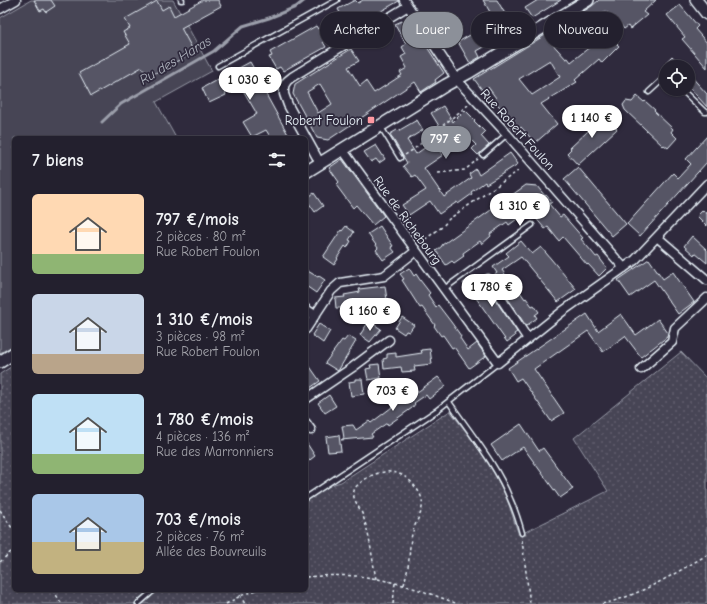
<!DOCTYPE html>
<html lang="fr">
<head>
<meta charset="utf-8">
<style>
	:root { --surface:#23202e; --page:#2f2d3a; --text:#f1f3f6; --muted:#a3a3aa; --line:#403e4a; --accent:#8c9099 }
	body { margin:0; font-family:"Comic Neue",sans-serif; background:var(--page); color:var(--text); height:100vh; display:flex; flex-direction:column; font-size:15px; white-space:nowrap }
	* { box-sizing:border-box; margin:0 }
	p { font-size:13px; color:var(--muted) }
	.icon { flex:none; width:22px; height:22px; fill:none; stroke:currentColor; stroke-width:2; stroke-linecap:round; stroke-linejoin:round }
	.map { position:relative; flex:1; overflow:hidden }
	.sheet { position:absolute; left:12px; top:136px; width:296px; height:456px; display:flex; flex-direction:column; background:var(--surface); border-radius:6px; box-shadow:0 1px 3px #0004,0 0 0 1px var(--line) }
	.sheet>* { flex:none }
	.guide { position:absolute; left:320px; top:12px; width:327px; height:36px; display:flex; gap:8px }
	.buttons { position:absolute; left:659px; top:60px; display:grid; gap:8px }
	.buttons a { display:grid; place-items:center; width:36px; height:36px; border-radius:50%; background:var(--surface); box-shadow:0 1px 3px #0004,0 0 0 1px var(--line); font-size:20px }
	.price { position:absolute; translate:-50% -34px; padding:0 9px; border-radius:14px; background:#fff; color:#222; font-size:13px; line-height:26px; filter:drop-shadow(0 1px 2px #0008) }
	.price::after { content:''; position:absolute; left:50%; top:24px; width:12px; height:9px; margin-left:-6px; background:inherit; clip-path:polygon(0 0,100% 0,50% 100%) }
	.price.current { background:var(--accent); color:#fff }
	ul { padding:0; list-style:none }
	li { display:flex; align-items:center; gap:12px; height:100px; padding:0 20px }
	li span { display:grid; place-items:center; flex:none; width:112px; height:80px; border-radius:6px; color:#555 }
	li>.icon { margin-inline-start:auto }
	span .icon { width:48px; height:48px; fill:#fffc; stroke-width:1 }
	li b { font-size:17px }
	h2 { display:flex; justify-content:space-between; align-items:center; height:48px; padding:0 20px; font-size:17px }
	.pill { padding:0 14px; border-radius:18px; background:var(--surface); box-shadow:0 1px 3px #0004,0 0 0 1px var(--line); font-size:14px; line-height:36px }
	.pill.current { background:var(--accent); color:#fff }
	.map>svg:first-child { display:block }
</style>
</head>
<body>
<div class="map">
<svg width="707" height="604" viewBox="0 0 707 604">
	<defs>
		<pattern id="park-dots" width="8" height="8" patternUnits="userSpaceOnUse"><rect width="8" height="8" fill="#464455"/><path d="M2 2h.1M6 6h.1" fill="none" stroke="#615f6e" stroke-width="1.8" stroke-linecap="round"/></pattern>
	</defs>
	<rect width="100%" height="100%" fill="#2f2a3d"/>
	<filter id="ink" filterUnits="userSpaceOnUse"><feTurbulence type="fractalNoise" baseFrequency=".025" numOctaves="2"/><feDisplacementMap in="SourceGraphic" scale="8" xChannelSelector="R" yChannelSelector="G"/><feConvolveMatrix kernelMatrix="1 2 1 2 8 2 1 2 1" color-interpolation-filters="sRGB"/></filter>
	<g filter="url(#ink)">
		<path fill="#464455" stroke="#979aa6" d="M31,0H173L212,71L156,102L176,138H14V345L0,353V18Z"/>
		<path fill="url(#park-dots)" stroke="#979aa6" d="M681,352L707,379V392L705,394L707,396V604H0V374L14,365V590H306V499L331,485L341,482L450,411C471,438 492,465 506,497C511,509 514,522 519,535L608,491L574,438Z"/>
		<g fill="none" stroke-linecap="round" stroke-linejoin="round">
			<path stroke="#9c9fab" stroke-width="3" d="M102,122L121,104L214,51L243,26L269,18L296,7L305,0"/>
		</g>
		<path fill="#575565" stroke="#e8f1f8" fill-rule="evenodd" d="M34,0H51L55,6L46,12L44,9L40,11Z
			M203,0H218L221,6L181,28L194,52L148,77L142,67L91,96L79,73L130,44L123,32L130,28L125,19L157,1L162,10L169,6L174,16Z
			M355,0L358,3L363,0H399V1L349,29L346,25L342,27L335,15L340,13L338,9Z
			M483,0H497L514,29L504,36Z
			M538,0H561L532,18L525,8Z
			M599,0H656L643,12L647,15L630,29L628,26L624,29L619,23L617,24L606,11L592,19L599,26L592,33L603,46L611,38L619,46L602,63L599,59L575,80L577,82L541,104L557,124L535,143L521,127L517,131L514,128L513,129L507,122L510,119L494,100L496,98L488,87L483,91L474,79L592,6ZM570,27L573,30H575L591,46L571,62L568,58L566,59L549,40ZM550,60L560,77L532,95L519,79Z
			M680,5L698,26L695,29L707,43V68L682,39L685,37L667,15Z
			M402,21L412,38L416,35L422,46L425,44L444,73L435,80L436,82L421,92L415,82L328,140L317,138L293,94L295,84L351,49L359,61L348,67L360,86L366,81L374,93L402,75L400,72L407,68L401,57L406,54L402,47L406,44L395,24ZM320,84L332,104L318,113L307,92Z
			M316,26L318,29L321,28L328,40L323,42L326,47L283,71L280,67L276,69L269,57L272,56L270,52Z
			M477,31L486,46L477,51L480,57L470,63L458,42Z
			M672,56L676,60L682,67H671L666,62Z
			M250,62L265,88L263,89L290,138H271L266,130L252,137L243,122L257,114L240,85L225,93L226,95L209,103L202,88Z
			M688,73L707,94V107L688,86Z
			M637,96L644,102L645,101L655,110L654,111L673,129L671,132L677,138L668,148L664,145L663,146L625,110L623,105L626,101L632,102Z
			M443,106L453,122L465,110L475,120L474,121L485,132L481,136L489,145L478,155L472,149L476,145L467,136L441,152L443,155L424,168L444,197L471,178L469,174L476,169L479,175L510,153L518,164L486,184L485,182L471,192L472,194L458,204L457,202L439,214L430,201L409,215L402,205L426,190L415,175L412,177L403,166L407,163L390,134L397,130L398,131L417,120L423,130L407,140L416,154L444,134L431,113Z
			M610,114L614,118L612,123L617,129L578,165L567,153L571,149L570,148L605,115Z
			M707,136V162L640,236L627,224L673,173L678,178L691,164L686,159Z
			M376,145L385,159L379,163L376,159L371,162L364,152Z
			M342,159L384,216L373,225L356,205L353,208L336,185L339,182L329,168Z
			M578,167L626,224L612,236L564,179Z
			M526,185L537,186L545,196L546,195L552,202L549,204L560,217L563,215L583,238L581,239L592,252L596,257L598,256L607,268L599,276L588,264L587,265L563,237L559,241L548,227L545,229L529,210L509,225L507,222L490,234L491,236L482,244L480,241L463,253L464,256L454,263L452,261L446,265L436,251L442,246V245Z
			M314,193L323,206L315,212L306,199Z
			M703,210L707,214V226L697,216Z
			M346,226L354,232L349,240L351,241L347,248L345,246L337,258L338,259L334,265L323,257L341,230L342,231Z
			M380,226L393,246L391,247L395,252L383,260L376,250L378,248L368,234Z
			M692,236L707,250V263L695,253L694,255L684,246Z
			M521,241L532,254L541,247L576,289L558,302L521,257L502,270L511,283L513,282L525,299L526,298L532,306L534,305L539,312L535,315L537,318L526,326L493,276L497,273L493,267L509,256L506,253Z
			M649,259L663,279L673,272L694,302L678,314L654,280L630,297L618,280Z
			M409,268L414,276L416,274L420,280L430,293L428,295L436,307L438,305L451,322L461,336L460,338L468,350L477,343L486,356L469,368L454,347L452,348L443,335L441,336L434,326L435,325L422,307L420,308L402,280L404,279L400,274Z
			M306,270L318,277L319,276L325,280L316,293L306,286Z
			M473,277L477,283L480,281L483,284L484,283L517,332L514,334L515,336L507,342L469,288L467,289L463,283Z
			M385,286L387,300L353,304V308L343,309L342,308H336L335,298L345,297L344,295L360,292L359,289Z
			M587,314L598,331L621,314L636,335L658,319L668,333L667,337L641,357L625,336L603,352L588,331L534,369L564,413L551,421L521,378L516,381L508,368Z
			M402,317L414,325L409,332L406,331L404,334L395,328Z
			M369,321L381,329L370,342L360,335Z
			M319,324L330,331L323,343L312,335Z
			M348,336L356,341L338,371L325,363L342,340L344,341Z
			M430,349L432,364L414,366L415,371L402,372L401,367L384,369L383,359L387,358V354L396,353V357L422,353L421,350Z
			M306,361L320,381L310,388L306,383Z
			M379,364L381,378L368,380L366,369L371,368L370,365Z
			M438,377L446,386L429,399L426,395L414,403L415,404L412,408L388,425L387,423L371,434L373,437L341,440L344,438L342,426L353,425L356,430L369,421L371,423L408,395L409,398Z
			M355,379H362L364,394L351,396L349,382L355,381Z
			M329,395L336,406L325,413L318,403Z
			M521,424L539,451L543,448L573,489L560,498L523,447L502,461L491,445Z
			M339,435L341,451L328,452L326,437Z
			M306,442L315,456L306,463Z"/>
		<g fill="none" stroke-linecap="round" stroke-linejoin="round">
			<defs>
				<path id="lane" d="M181,0H182
					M218,66L337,0
					M681,89L705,112H707
					M649,92L663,79L666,78
					M381,127L400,158
					M483,155L507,134
					M444,289L532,225
					M449,402C471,434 497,465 511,501C516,512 519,522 522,533
					M306,498L436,411L498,363
					M138,604L154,590"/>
				<path id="street" d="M404,0L457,80L507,134L624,268
					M0,9L16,0
					M342,149L498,363L563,311L635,260L707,184
					M320,163L288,105L284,94V86L287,81L292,77L408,6
					M657,237L707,280
					M488,279L528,339
					M306,309L315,315
					M306,329L331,291L340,283L384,276L416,251
					M641,369L672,342L675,328L707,298
					M306,399L353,367L389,340
					M306,423L311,430"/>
				<path id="secondary" d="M696,0L707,14
					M306,172L446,85L468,73L588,0
					M0,362L14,353"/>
			</defs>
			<use href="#lane" stroke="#e8f1f8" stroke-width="7"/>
			<use href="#street" stroke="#e8f1f8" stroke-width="11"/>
			<use href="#secondary" stroke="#e8f1f8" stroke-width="14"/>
			<path stroke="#e8f1f8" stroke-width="1.5" stroke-dasharray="3 3" stroke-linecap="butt" d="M405,155L414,149L468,105
				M438,173L465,170L478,159
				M420,243L442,227L449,219L518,171
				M0,510L14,531
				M522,540L530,604
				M0,562L14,549
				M306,577C331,575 358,574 382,580C408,585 434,595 458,604
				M376,579C372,558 370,536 363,516C361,509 351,498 354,491C355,486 360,483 364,480C380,469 399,468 413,484C417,489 421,494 422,500C424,512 416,520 413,531C409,543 410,555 408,567C407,573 405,579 404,585
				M53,590L62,604
				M237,590L245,604
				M226,604L240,596L257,590
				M393,604L395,583
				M602,604C639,596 674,574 707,555"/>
			<use href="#lane" stroke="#2f2a3d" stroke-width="4"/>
			<use href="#street" stroke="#2f2a3d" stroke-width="8"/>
			<use href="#secondary" stroke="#2f2a3d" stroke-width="11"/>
		</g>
	</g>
	<rect fill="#ff9aa2" stroke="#2f2a3d" stroke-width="1.5" x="367" y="116" width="8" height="8" rx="2"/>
	<g text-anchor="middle" stroke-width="3.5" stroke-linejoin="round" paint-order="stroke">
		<g font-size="13" fill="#e8f1f8" stroke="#2f2a3d" text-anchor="end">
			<text x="363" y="125">Robert Foulon</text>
		</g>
		<g font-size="13" fill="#e8f1f8" stroke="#2f2a3d">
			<text transform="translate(518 129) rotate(48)" y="5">Rue Robert Foulon</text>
			<text transform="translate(408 220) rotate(54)" y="5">Rue de Richebourg</text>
		</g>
		<g font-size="14" font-style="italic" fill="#afb4be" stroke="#2f2a3d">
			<text transform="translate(175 60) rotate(-31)" y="5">Ru des Haras</text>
		</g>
	</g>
</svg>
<div class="buttons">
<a><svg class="icon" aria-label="locate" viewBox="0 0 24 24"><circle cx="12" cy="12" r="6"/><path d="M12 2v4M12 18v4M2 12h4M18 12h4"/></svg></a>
</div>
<b class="price" style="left:250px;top:101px">1 030 €</b>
<b class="price" style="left:592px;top:139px">1 140 €</b>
<b class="price current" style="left:446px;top:160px">797 €</b>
<b class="price" style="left:520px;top:227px">1 310 €</b>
<b class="price" style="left:492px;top:308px">1 780 €</b>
<b class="price" style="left:370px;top:332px">1 160 €</b>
<b class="price" style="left:393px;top:412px">703 €</b>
<div class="guide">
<a class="pill">Acheter</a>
<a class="pill current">Louer</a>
<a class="pill">Filtres</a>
<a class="pill">Nouveau</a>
</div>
<section class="sheet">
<h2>7 biens<svg class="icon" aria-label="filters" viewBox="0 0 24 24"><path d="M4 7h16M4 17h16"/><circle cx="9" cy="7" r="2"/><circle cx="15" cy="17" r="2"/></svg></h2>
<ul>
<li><span style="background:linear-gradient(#ffd9b3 75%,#8fb573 0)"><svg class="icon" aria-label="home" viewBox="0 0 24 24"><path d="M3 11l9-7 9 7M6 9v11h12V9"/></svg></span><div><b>797 €/mois</b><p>2 pièces · 80 m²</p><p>Rue Robert Foulon</p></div></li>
<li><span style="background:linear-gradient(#c9d6e8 75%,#b9a48a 0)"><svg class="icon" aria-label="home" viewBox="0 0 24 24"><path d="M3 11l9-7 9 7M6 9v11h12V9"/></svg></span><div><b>1 310 €/mois</b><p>3 pièces · 98 m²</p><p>Rue Robert Foulon</p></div></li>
<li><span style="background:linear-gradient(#bfe0f5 75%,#8fb573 0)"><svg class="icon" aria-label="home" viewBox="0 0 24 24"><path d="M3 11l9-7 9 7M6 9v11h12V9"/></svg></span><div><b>1 780 €/mois</b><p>4 pièces · 136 m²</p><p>Rue des Marronniers</p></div></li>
<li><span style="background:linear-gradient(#a9c7e8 60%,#c2b280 0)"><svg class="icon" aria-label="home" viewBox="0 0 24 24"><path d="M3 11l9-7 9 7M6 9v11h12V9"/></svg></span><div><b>703 €/mois</b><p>2 pièces · 76 m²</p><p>Allée des Bouvreuils</p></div></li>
</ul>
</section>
</div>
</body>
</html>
